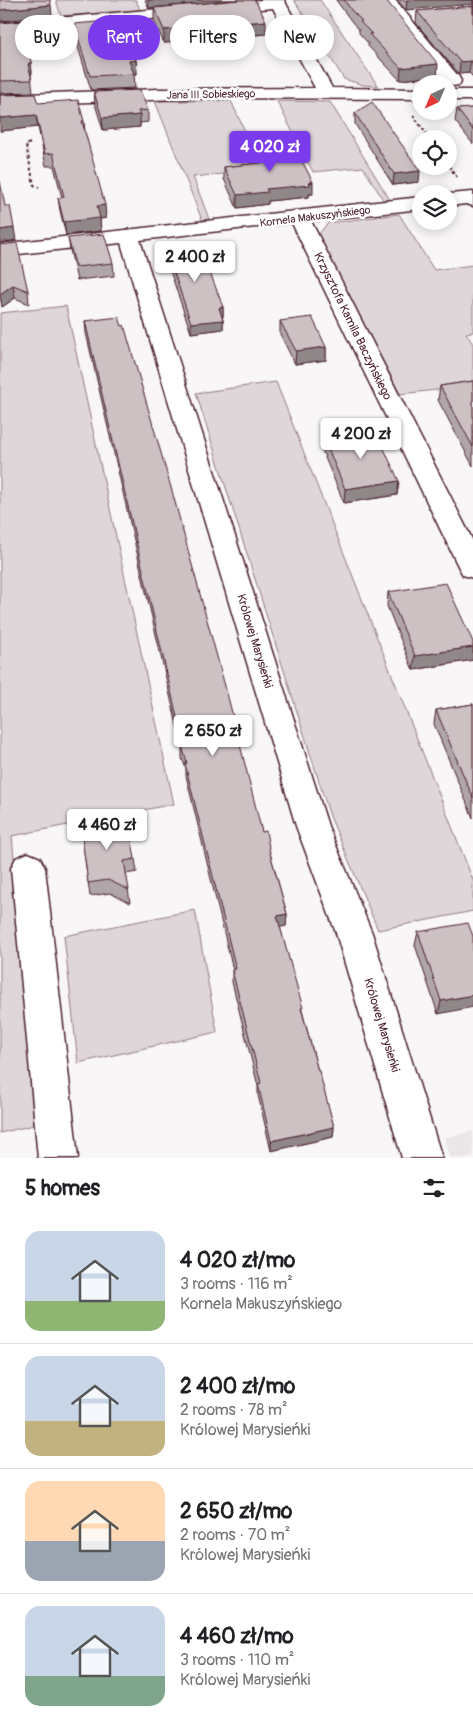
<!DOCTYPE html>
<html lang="en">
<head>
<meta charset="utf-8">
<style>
	:root { --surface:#fff; --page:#f2f2f2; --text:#202124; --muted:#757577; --line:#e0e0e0; --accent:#7c3aed }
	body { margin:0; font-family:Pangolin,sans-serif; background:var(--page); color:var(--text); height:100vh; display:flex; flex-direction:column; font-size:19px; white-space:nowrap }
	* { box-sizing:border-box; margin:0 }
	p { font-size:16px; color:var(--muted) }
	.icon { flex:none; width:28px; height:28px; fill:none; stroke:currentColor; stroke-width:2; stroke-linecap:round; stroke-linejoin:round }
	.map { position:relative; height:1158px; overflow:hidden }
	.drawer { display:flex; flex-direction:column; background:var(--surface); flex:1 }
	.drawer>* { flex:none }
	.top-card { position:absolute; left:15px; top:15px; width:444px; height:45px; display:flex; gap:10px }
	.needle { width:32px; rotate:224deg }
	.fabs { position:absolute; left:412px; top:75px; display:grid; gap:10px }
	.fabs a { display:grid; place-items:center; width:45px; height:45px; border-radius:50%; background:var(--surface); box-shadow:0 2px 12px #0003; font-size:25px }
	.price { position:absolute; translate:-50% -42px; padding:0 11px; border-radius:5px; background:#fff; color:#222; font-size:16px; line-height:32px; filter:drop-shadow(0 1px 2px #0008) }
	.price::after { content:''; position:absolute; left:50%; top:30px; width:15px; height:11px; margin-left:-8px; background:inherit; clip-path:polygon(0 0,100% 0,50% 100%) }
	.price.active { background:var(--accent); color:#fff }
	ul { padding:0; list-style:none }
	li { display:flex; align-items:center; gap:15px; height:125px; padding:0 25px }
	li+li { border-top:1px solid var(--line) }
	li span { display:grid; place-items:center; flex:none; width:140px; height:100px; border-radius:15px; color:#555 }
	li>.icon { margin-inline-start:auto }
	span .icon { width:60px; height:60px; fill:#fffc; stroke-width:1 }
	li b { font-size:21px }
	h2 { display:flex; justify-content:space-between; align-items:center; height:60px; padding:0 25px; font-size:21px }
	.chip { padding:0 18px; border-radius:22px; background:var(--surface); box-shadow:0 2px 12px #0003; font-size:18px; line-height:45px }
	.chip.active { background:var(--accent); color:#fff }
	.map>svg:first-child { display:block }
</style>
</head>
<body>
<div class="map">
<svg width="473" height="1158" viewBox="0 0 473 1158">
	<rect width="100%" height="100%" fill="#f8f6f7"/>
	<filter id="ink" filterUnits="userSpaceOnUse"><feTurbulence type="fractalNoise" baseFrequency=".02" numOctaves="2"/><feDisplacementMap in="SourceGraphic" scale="10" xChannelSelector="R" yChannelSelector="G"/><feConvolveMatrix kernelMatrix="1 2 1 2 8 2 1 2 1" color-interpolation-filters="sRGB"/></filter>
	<g filter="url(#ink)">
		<path fill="#ebe6e8" d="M473,1131V1158H451L444,1138Z"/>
		<path fill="#ded6d9" stroke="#947a82" d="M56,0H136L140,10L61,16Z
			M294,0H320L378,86L363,85L344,79Z
			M155,101H231L263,170L193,177L209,219L202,220Z
			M277,101L330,102L390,200L384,201L363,167L313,172Z
			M399,214L434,270L473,265V332L466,333L473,344V386L400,394L318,235L328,223Z
			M66,306L174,804L12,836L38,1124L0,1133V313Z
			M276,382L473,880V911L378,930L330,816L196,393Z
			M195,910L217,1032L78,1063L64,936Z"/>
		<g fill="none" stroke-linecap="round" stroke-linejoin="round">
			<defs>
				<path id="minor" d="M261,0H284L332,88L421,89V99L210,98L0,105V95L158,89L315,88L273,8L0,33V23Z
					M379,0H395L459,77L461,81L459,85L453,86L446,84Z
					M458,0H473V13L468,11Z
					M449,90H473V100H449Z
					M473,192V206L466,204L449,206V194Z
					M421,197V209L311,221L473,541V578L463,575L459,568L292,223L140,240L328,826L372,933L442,1158H402L336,933L296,826L121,243L0,256V244Z
					M28,853L40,858L45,868L78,1158H38L11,868L16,858Z"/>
			</defs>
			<use href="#minor" stroke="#4a1f2b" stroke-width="3"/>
			<path stroke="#4a1f2b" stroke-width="2" stroke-dasharray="3 2.5" stroke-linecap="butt" d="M413,115L430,139
				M30,143L26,145L34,185L39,187
				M449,166L458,179"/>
			<use href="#minor" fill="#fff" fill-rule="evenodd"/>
		</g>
		<path fill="#b0a6a9" stroke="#4a1f2b" d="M145,0H255L266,34L164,43L154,21V8L208,3L149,8Z
			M336,0H386L437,76L400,80L368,46V43L359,33V30L352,22Z
			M397,0H473L406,10Z
			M473,6V77L469,73L459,74L416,23L417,11Z
			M0,23L61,41L62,53L30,56L32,73L31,75L33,92L0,93Z
			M74,24L136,60L137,74H134L135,88L91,90L75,37Z
			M94,92L148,110V122L140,123V127L103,130L95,104Z
			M38,103L84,121L85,132L106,218L100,219L101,231L66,235L60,211L58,198H62L54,166H46L38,127L0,131Z
			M473,108V144L455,121L457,109Z
			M355,113L419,182L393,185L355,124Z
			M262,152L313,194H309V197L268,201V204L237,208L224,179V167L262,163Z
			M68,238L113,263L114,276L77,280L70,250Z
			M0,245L28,291L29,304L15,298L2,307L0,293Z
			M165,246L223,307V317H222L223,320V329L191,333L165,256Z
			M85,321L262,832L270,853L287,914L286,926L280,927L318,1071L334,1127L333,1137L271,1151L258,1095V1086L232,982V970H233L186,776V769L182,758V748L175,717L86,333Z
			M280,321L326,347V360L295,364L280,334Z
			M473,381V466L438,400L440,386Z
			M324,439L399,481L397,495L344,503L323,453Z
			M388,592L473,642V660L413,670L387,606Z
			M473,704V818L434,724L436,710Z
			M121,830L135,859L137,872L126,874L130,903L110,893L90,896L82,837Z
			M418,932L473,936L438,1014L415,945Z"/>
		<path fill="#908789" stroke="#4a1f2b" d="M148,0H240L149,8Z
			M407,0H473V4L406,10Z
			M51,5L52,16L0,21V10Z
			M266,21V34L164,43V30Z
			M61,41L62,53L29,56L27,44Z
			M136,60L137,74H130L129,61Z
			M471,61L469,73L459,74L460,62Z
			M31,62L32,73L29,75L28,64Z
			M438,64L437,76L400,80L401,68Z
			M36,115L38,127L0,131V118Z
			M140,115V127L103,130L102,118Z
			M420,171L419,182L393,185L394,174Z
			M313,182V194H309V197L268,201V204L237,208V195L266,189Z
			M105,205L106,218L100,219L101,231L66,235L64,222L97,206Z
			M14,228L16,240L0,243V230Z
			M13,285L15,298L2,307L0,294Z
			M223,307V317H219V308Z
			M223,320V329L191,333V323Z
			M326,347V360L295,364L296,351Z
			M399,481L397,495L344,503L345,489Z
			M473,647V660L413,670L415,656Z
			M287,914L286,926L277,928V916Z
			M473,995V1007L438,1014L441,1001Z
			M334,1127L333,1137L271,1151V1141Z"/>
		<path fill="#cdc1c4" stroke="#4a1f2b" d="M0,0H50L51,5L0,10Z
			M239,0H255L266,21L164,30L154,8Z
			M344,0H386L438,64L401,68L369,34H372L360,22L362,21L352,11Z
			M473,6V64L471,61L460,62L417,11Z
			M55,18L61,41L27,44L31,62L28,64L32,80L0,81V23Z
			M121,20L136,60L129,61L134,74L90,76L74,24Z
			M140,90L148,110L138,111L140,115L102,118L94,92Z
			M35,94L38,103L78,100L84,121H82L105,205L97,206L100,218L64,222L58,198L64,197L53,153L45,154L36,115L0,118V95Z
			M372,102L420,171L394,174L355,113Z
			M473,108V130L457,109Z
			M295,148L313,182H309L310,185L266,189L268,192L237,195L224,167L268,162L262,152Z
			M0,181L5,206H10L14,228L0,230Z
			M104,234L113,263L76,267L68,238Z
			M17,243L28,291L13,285L0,294V245Z
			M199,243L223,307L219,308L223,320L191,323L165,246Z
			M119,317L122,326L124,325L172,491L229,701L262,832L266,831L270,853L287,914L277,916L303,1008H301L318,1071H319L334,1127L271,1141L258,1084L261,1083L232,970L236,969L185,764L187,763L182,746L183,745L174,704L85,321Z
			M312,317L326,347L296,351L280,321Z
			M473,381V447L440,386Z
			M376,432L399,481L345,489L324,439Z
			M446,583L473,642V647L415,656L388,592Z
			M473,704V798L436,710Z
			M118,815L121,830L130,829L135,859L124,861L129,890L108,880L88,883L82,837H84L83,822Z
			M468,923L473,936V995L441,1001L418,932Z"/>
	</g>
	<g text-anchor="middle" stroke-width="5" stroke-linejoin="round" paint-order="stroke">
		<g font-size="11" fill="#4a1f2b" stroke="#fff">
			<text transform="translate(211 94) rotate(-1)" y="4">Jana III Sobieskiego</text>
			<text transform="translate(315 216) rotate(-7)" y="4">Kornela Makuszyńskiego</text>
		</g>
		<g font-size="12" fill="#4a1f2b" stroke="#fff">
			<text transform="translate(353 326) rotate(64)" y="4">Krzysztofa Kamila Baczyńskiego</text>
			<text transform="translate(255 641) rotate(73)" y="4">Królowej Marysieńki</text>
			<text transform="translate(382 1025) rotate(73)" y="4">Królowej Marysieńki</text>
		</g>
	</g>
</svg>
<div class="fabs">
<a><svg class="needle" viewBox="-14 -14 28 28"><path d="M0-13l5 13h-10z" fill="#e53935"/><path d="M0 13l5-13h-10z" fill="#757577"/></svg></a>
<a><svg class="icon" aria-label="locate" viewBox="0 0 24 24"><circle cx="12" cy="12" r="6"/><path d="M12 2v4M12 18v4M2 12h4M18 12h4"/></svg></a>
<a><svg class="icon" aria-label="layers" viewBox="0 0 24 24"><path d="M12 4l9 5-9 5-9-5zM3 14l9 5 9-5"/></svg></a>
</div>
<b class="price active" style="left:270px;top:173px">4 020 zł</b>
<b class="price" style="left:195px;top:283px">2 400 zł</b>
<b class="price" style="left:361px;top:460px">4 200 zł</b>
<b class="price" style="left:213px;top:757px">2 650 zł</b>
<b class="price" style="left:107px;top:851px">4 460 zł</b>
<div class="top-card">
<a class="chip">Buy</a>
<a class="chip active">Rent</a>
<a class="chip">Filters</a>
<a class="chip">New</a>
</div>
</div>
<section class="drawer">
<h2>5 homes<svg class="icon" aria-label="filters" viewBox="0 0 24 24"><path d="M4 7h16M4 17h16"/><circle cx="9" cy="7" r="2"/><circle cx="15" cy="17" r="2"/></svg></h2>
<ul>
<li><span style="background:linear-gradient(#c9d6e8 70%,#8fb573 0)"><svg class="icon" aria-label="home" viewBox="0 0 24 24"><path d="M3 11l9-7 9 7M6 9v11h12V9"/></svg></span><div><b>4 020 zł/mo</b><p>3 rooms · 116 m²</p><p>Kornela Makuszyńskiego</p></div></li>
<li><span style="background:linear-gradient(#c9d6e8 65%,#c2b280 0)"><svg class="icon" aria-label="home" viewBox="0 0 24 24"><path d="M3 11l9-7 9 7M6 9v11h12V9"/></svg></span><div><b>2 400 zł/mo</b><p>2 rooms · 78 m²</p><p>Królowej Marysieńki</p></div></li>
<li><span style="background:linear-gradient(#ffd9b3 60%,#9aa5b1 0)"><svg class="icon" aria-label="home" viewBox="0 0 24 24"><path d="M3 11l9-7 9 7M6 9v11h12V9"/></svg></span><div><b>2 650 zł/mo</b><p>2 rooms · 70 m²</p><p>Królowej Marysieńki</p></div></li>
<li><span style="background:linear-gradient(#c9d6e8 70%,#7fa58c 0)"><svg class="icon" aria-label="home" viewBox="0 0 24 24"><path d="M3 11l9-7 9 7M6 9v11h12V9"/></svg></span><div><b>4 460 zł/mo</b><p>3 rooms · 110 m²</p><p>Królowej Marysieńki</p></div></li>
</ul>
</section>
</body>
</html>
